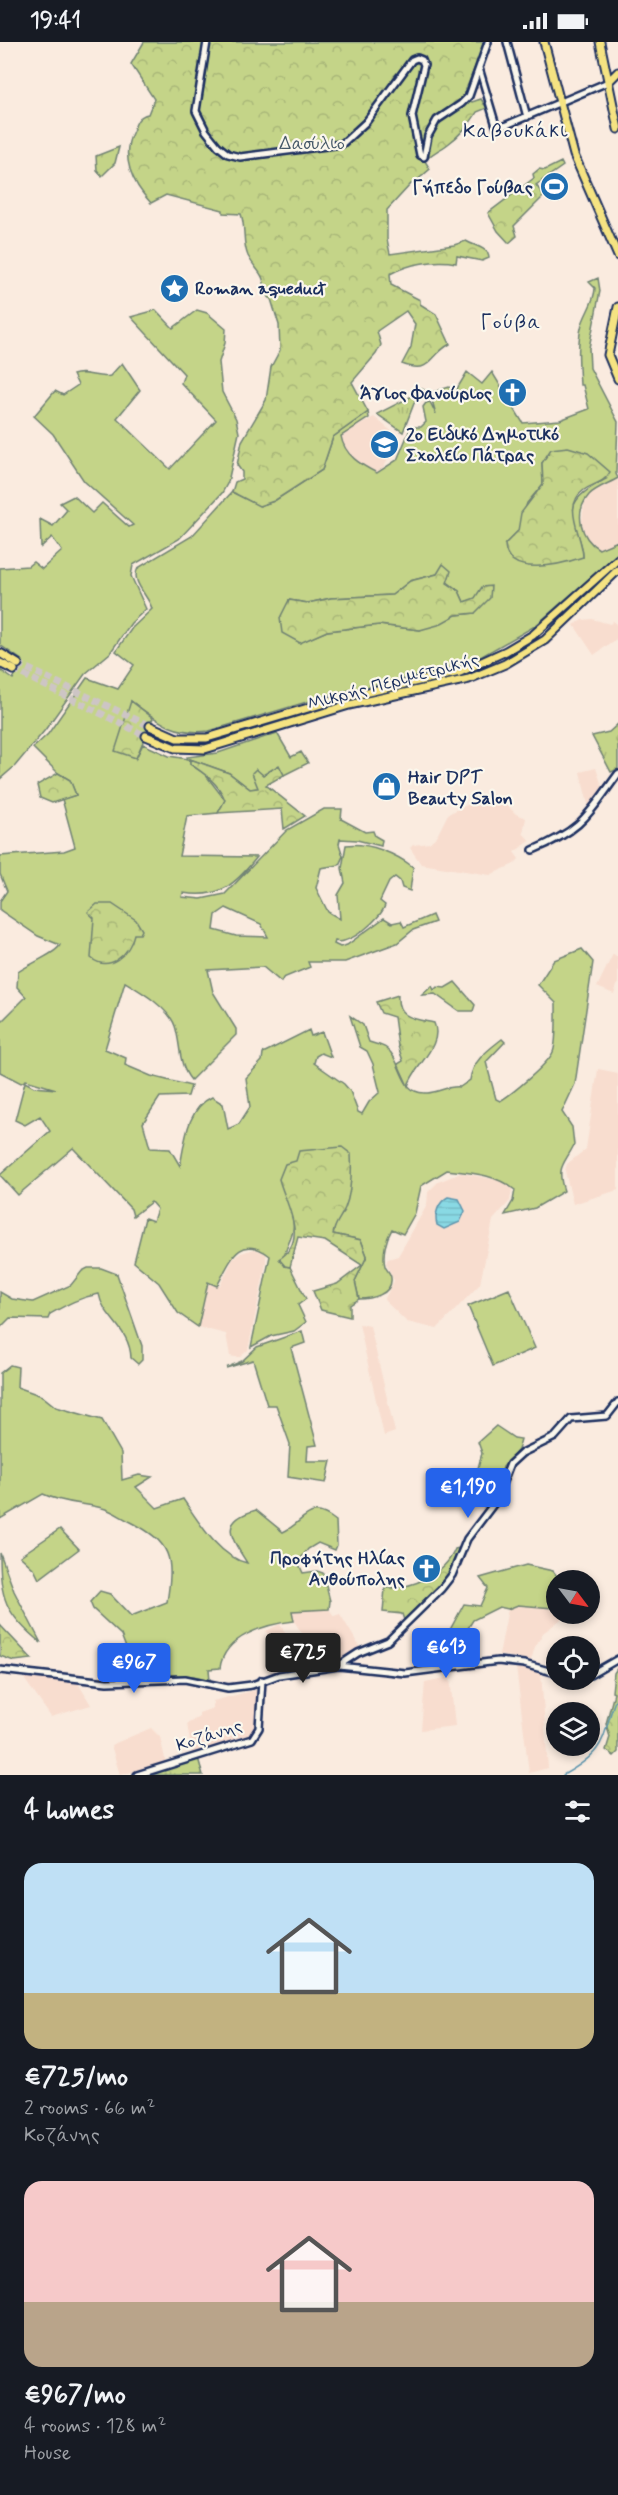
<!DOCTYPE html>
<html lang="en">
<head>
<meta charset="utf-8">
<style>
	:root { --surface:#171b24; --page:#242831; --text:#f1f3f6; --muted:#9ea1a6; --accent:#2563eb }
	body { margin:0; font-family:Mynerve,sans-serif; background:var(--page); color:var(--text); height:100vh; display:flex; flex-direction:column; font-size:22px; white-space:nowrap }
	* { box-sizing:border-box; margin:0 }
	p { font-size:20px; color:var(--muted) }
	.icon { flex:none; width:33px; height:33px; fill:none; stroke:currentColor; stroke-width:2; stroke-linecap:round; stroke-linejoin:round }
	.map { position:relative; height:1733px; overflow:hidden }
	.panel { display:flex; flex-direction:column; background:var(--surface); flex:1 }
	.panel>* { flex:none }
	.needle { width:39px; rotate:122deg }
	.controls { position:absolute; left:546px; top:1528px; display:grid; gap:12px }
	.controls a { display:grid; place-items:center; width:54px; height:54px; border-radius:50%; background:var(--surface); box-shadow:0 3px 9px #0003; font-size:30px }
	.price { position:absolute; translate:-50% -51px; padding:0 14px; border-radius:6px; background:var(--accent); color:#fff; font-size:20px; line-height:39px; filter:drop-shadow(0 2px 3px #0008) }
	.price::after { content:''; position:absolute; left:50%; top:36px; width:18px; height:14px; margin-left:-9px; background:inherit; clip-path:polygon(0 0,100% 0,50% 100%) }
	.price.active { background:#222; color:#fff }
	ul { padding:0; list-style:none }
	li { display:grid; align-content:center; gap:12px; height:318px; padding:0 24px }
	li span { display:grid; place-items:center; height:186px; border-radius:18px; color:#555 }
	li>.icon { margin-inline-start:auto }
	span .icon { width:108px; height:108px; fill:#fffc; stroke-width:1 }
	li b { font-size:26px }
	h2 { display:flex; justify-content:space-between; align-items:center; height:72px; padding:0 24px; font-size:26px }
	.status { display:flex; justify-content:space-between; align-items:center; height:42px; padding:0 30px; background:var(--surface); direction:ltr }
	.status svg { height:16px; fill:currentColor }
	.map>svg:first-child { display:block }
</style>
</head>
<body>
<div class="status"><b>19:41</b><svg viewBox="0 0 49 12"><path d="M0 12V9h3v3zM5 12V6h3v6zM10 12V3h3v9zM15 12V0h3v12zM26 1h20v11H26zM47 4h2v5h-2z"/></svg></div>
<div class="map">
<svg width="618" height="1733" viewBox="0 0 618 1733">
	<defs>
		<pattern id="forest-crowns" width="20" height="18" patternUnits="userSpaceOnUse" patternTransform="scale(1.5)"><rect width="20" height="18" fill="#c4d488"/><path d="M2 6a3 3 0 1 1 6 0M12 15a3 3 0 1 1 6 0" fill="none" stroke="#a8b678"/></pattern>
		<pattern id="park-tufts" width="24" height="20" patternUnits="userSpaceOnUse" patternTransform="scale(1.5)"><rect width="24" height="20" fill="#c4d488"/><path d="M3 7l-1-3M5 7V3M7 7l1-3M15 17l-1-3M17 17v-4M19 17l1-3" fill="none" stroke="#a8b678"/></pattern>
		<pattern id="water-rules" width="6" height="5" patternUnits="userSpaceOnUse" patternTransform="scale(1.5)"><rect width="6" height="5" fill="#89d9e4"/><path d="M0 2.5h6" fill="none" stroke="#76bbc6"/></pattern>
	</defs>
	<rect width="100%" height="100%" fill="#faebdf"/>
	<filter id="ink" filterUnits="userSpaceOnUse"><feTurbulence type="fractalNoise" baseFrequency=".0167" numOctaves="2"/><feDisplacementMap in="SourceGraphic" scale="12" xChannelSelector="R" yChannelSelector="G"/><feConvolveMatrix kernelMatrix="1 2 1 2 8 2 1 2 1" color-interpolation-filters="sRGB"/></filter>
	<g filter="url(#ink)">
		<path fill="#f8ddcf" d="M374,375L395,392L385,424L376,431L357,421L342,401L341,394Z
			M618,436V499L599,507L589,501L581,488L584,462L589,452Z
			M592,577L610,582L613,579L618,584V596L594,613L574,583L582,578Z
			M596,726L603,747L589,766L580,730Z
			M490,752L500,756L516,772L526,776L523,791L530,799L514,810L519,817L514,822L490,833L421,822L410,806L413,803L429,801L437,794L448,772Z
			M613,912L618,915V941L614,952L597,945Z
			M598,1027L618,1031V1148L573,1162L565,1129L567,1122L586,1107Z
			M461,1131L503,1139L512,1147L510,1159L493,1178L480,1242L437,1287L407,1280L384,1258L394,1239L386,1221L388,1217L398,1214L405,1202L427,1163L428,1150L438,1140Z
			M255,1207L266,1212V1222L248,1308L240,1315H235L230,1314L226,1292L198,1285L207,1242L220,1243L233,1217L241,1211Z
			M359,1282L370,1284L395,1390L384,1394Z
			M518,1563L553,1566L556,1572L564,1575L543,1591L535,1605L531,1618L499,1613L508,1567Z
			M329,1567L334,1574L340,1572L361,1607L342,1618L324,1625L294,1579L292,1569Z
			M280,1582L307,1628L290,1630L266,1589Z
			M516,1625L541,1631L548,1726L529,1731Z
			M23,1635L78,1641L91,1663L51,1675Z
			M450,1635L455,1684L421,1688L425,1640Z
			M259,1647L255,1690L250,1695L192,1712L187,1682L199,1675V1671L213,1666V1659Z
			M151,1686L160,1695L166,1721L120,1733L111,1703Z"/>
		<path fill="#c4d488" stroke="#708273" stroke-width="1.5" fill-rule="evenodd" d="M598,236L600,249L589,306L590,326L618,380L616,432L618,436C610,441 595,446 589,453C574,470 580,496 599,507L618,499V511L535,584L468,622L406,638L340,650L209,689C173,693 159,680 131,659L136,716L143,702L169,714L188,717L187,715L218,711L277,691L291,715L301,710L308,721L284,733L279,724L257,739L258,746L250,747L229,731L190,717V722L205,732L225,758L218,771L187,774L179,814L257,815C235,843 219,857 183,851L182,855L201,857L225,852L287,788L324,767H342L341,777L365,790L373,789L375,794L382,798L381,804L357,798L340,797L339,802L343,814L339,823L321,826L316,846L328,870L340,877L338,853L345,841L342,826L346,803C369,800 396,812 413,825L410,849L402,846L400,839L395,835L389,840L380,859L385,863C382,876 349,904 335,899L334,902L340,905L347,903L384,876L392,881L401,879L404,885L432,873L435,880L413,888L397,901L345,920H308L310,925L283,936L281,940L263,925L208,928L213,950L236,987V993L191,1038C178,1023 181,1002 175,984C169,966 140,949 125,940L105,1007L126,1016L125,1023L151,1034L191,1044L188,1054L160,1055L143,1081L150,1106L170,1107L180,1124C185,1101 186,1067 212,1055L223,1062L228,1087L239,1082L250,1065L246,1036L262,1019L263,1011L309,988L311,994L322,990L331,1015L321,1011L316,1014L314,1021L344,1042L350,1049L358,1070L362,1072L369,1060L380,1050L373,1022L367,1009L360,1005L350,974L363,983L369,1000C374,1002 382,1003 386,1006C400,1016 400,1042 415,1049C430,1056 445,1043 460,1045L470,1038C472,1019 488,1008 502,997L505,1000L486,1020L496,1057L500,1059C512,1052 548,1022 553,1010C557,1001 556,973 556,961L538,943L554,918L582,907L593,920L575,1042L562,1070L572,1085L574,1103C564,1123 556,1124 564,1149L535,1166L505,1173L513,1159L515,1148C495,1132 471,1131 447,1128L421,1144L415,1171L403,1192L392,1187C386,1197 382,1212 385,1224C386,1228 391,1231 391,1236C393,1253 370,1257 359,1257L355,1239L367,1214L361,1198L333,1192L336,1179L344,1170L290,1167C301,1196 281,1201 285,1224L290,1225L306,1257L298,1263L306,1280L294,1289L271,1294L251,1305L270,1214C239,1190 230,1220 217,1244L208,1240L198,1285L178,1271L159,1241L134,1220L145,1176L153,1179L157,1167L151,1160L133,1174L131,1167L73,1106L18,1153L0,1133L50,1089L40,1074L25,1083L15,1078L25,1040L34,1045L56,1047L26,1038L21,1041L0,1030V981L26,955L17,945L18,930C27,923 57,911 60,903L38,894L0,868V859L7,849L0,832V814L64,809L75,805L62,757L76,753L70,738L58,731L33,706L48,692L87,636L118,647L134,623L116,609L132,586L152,567C149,554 130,540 138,526L192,494L232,450L260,464L274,459L322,428L333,395L368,370L369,376L341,394C344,413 361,423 377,431L397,418L411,385H421L426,380L423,365L426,361L430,360L436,372L431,355L422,353V347L430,351L449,345L455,350L467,330L482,342L492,330L523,381L560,378L589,367L583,343H580C579,324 577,304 581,286C584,272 595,260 595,246L589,240ZM542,421L606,437C589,446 565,458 574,483C578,494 583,502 583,515L505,502L518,489L527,461L543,442ZM437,532L459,549L464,560L475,557V571L456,573L420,588L379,583L327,589L299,601L289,558L308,561L331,556L392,553L410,539ZM226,866L261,882L268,895L236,894L214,888L216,873Z
			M156,268L173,286L197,268L207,271L226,287L225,301L219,320L222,350L236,377L239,391L228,440L222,451L179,497L133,523L131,534L146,567L131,581L110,611L85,632L45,688L15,724L0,737V628L13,637L23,619L0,603V526L28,524L33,520L42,527L62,509L52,495L41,505L40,477L53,484L67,468L60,461L74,454L92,471L102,461L129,485L133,483L84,439L53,392L34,374L55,349L63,353L78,343L73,333C86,328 97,337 110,334L122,321L140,348L117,376L170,427L216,378L181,341L184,332L131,275Z
			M455,940L475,963L473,969H459L435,952L422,953L432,944L434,948L437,945L445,946Z
			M88,1226H101L117,1232L142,1304V1318L138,1322L131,1316C130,1286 103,1276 99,1252C80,1255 66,1263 50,1272L48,1277L10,1276L0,1286V1250L12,1257L33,1260L71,1243L82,1229Z
			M509,1247L535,1306L493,1324L468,1264Z
			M302,1289L305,1301L291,1306L317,1403L308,1404L307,1419H331L326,1441L288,1435L290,1402L276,1363H267L253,1318L226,1326L242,1319L257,1305Z
			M10,1323L18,1325L17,1345L42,1354L56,1365L102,1378L121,1411L122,1438L139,1433L152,1435L136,1445L157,1466L183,1457C198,1479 219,1515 247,1521C231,1495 218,1479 256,1468L283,1490C305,1480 308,1457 336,1479L337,1503L335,1508L318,1501L308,1507L298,1520L303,1531L317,1529L323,1531L330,1559L329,1567L292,1569L294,1579C266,1582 224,1594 220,1626L209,1627L210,1638C185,1629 157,1634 130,1637L137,1629L139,1616L128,1611L121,1593L93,1567L90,1560L100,1549L110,1552L131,1574L167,1560C174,1516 172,1501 131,1480C122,1476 112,1468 102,1466C81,1461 62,1461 43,1452L0,1477V1331Z
			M496,1384L514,1396L521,1397L518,1408L503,1425L494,1453L476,1444L467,1445L466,1438L477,1430L482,1411L478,1400Z
			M60,1487L79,1507L39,1537L34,1527L20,1514Z
			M0,1511L14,1549L41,1601C5,1572 0,1556 0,1511Z
			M526,1523L553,1529L561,1539H556V1569L553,1566L518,1563L508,1567L499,1565L473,1578L460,1599L450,1600L445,1597L464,1562L480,1564L488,1546L480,1536Z"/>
		<path fill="url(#forest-crowns)" stroke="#708273" stroke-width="1.5" d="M144,0H485L463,55L472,60L481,57L487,66L477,70C471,81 459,94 448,102C438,110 436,107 425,119L430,127L414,141L411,142L387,168V197L390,212L454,203L466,199C474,204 482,204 488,211L489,216L482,219L457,214L456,221C435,217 408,222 390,232L391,243L420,258V262L436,272L450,302C428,314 432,333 402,322L411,305L415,282L406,269L377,289L381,303L376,312L352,340L368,370L333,395L322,428L274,459L259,464L232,450L235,440L242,437V430L237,423L242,399L266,358L271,325L280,308L279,283L271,257L265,252C265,230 257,231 248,214C242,200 246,186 241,172L223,171V168L166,153L151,161C132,141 120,115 133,89C136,81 138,74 148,72L154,57L131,22Z
			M561,120L563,124L536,143L544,154L514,184L517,194L509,201L498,189L488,171L534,136L533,132L539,127L545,128Z
			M568,405L588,411L610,430C604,441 594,441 584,448C561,464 583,494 583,515C563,522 506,537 505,502L518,489L521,471L543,442L542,421L551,407Z
			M443,522L451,529L447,541L459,549L464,560L475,556L482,545L491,544L490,556L475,571L456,573L438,583L420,588L379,583L327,589L300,601L282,591L280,576L289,558L308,561L331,556L392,553L410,539L437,532Z
			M131,659L153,676L136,716L115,709Z
			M190,717L229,731L250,747L258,746L252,731L256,727L263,733L279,723L284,733L266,743L305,774L284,787L282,767L218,771L225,758C219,742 204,731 190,722Z
			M58,731L70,738L76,753L52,761L40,756L37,743Z
			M97,862H112L136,878L142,888L140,892H134C130,912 109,931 91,916L94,876L88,870Z
			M398,953C396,977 416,977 434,981C444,1003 414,1024 408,1044L398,1022L403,1019L398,1004L394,975L381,971L376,960Z
			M342,1105L351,1112C352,1130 352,1149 345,1166C341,1176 335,1180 333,1192L361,1198L367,1214L355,1239L359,1257L350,1263V1275L321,1268L313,1249L337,1242L362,1223L325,1199L298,1195L290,1225L285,1224L279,1217C310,1198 285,1161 279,1137L285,1122L296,1119L299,1109Z
			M459,1506L447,1539L405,1581L402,1572L383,1570L385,1546C412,1547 445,1532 455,1507Z
			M0,1583L32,1617L14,1619L0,1614Z
			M618,1625V1710L614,1714L606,1708L610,1695L606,1682L614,1651L612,1650L614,1631Z"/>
		<path fill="url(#park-tufts)" stroke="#708273" stroke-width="1.5" d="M119,105L115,121L102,134L97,128L96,114Z
			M418,351L403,390L377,372Z
			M618,682V727L611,730L592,694L609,690Z
			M198,1716L203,1733H145Z"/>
		<path fill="url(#water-rules)" stroke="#5d95ae" stroke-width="1.5" d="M448,1155L459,1157L465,1169L460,1180L444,1187L437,1183C434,1173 438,1160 448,1155Z"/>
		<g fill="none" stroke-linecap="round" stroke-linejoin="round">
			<path stroke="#5d95ae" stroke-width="1.5" d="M563,1733C612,1706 600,1694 618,1651"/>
			<path stroke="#cdc5c5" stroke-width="7" stroke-dasharray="7 3.5" stroke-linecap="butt" d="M18,622L150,684
				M14,628L146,694"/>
			<defs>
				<path id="minor" d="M207,0L196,69L206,89L218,104L228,112L240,115L342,102L366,80L412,18L417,16L422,18L424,23L412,74L420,113L424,115L428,94L437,78L461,62L469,54L488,0
					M507,0L527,75
					M479,26L497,87L608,40
					M533,808C583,787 587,774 618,732
					M339,1624L405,1631L498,1619L524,1622L556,1631
					M0,1628L107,1640L185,1637L228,1646L252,1643L279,1633L338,1624L358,1611L388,1599L441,1547L452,1533L467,1497L495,1460L510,1422L522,1411L555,1395L571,1377L607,1374L618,1360
					M590,1633L618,1617
					M137,1733L252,1697L259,1686L262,1638"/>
				<path id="major" d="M544,0L574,113L618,214
					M600,0L618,87
					M608,40L618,30
					M618,265L608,313L618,337
					M0,611L18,622
					M0,621L14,628
					M150,684L177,696H207L345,655L460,630L506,609L533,593L618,517
					M146,694L175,706L205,707L349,663L469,637L505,622L545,598L618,528"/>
			</defs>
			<use href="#minor" stroke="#1b2f5e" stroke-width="10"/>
			<use href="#major" stroke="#1b2f5e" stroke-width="11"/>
			<use href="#minor" stroke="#fbf7ec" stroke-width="5"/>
			<use href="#major" stroke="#f5e382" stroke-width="7"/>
		</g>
	</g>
	<defs>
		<symbol id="stadium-disc" viewBox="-11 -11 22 22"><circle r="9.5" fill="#1f6fb2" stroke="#fbf7ec"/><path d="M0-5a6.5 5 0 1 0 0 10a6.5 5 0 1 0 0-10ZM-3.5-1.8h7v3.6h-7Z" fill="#fff"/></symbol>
		<symbol id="sight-disc" viewBox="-11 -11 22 22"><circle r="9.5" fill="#1f6fb2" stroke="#fbf7ec"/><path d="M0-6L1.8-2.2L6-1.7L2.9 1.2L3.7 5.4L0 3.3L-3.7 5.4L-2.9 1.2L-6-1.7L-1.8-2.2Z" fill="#fff"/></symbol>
		<symbol id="church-disc" viewBox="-11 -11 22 22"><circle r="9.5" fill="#1f6fb2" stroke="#fbf7ec"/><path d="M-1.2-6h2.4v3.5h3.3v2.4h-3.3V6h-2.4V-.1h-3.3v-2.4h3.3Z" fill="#fff"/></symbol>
		<symbol id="school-disc" viewBox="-11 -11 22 22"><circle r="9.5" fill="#1f6fb2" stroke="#fbf7ec"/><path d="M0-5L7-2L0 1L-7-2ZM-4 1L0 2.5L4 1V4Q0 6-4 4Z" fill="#fff"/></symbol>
		<symbol id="shop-disc" viewBox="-11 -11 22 22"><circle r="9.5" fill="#1f6fb2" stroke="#fbf7ec"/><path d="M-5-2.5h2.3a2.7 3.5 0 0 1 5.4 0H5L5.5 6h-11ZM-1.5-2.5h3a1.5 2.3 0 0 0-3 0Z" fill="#fff"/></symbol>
	</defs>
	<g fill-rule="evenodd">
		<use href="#stadium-disc" x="538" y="128" width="33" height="33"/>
		<use href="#sight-disc" x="158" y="230" width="33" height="33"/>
		<use href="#church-disc" x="496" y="334" width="33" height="33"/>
		<use href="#school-disc" x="368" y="386" width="33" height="33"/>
		<use href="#shop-disc" x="370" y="728" width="33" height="33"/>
		<use href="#church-disc" x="410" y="1510" width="33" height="33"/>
	</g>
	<g text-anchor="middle" stroke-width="4.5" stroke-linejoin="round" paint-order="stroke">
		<g font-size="18" fill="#455868" stroke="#fbf7ec">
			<text x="312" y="107">Δασύλιο</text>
		</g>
		<g font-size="18" font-weight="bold" fill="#1b2f5e" stroke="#fbf7ec" text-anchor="end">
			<text x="533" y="151">Γήπεδο Γούβας</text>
			<text x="195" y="252" text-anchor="start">Roman aqueduct</text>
			<text x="492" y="357">Άγιος Φανούριος</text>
			<text x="406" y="398" text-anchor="start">2ο Ειδικό Δημοτικό<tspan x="406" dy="21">Σχολείο Πάτρας</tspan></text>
			<text x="408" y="741" text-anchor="start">Hair DPT<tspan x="408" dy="21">Beauty Salon</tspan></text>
			<text x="405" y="1522">Προφήτης Ηλίας<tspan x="405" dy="21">Ανθούπολης</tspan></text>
		</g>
		<g font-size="18" fill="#1b2f5e" stroke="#fbf7ec">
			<text transform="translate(393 639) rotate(-15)" y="6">Μικρής Περιμετρικής</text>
			<text transform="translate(209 1693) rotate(-18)" y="6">Κοζάνης</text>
		</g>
		<g font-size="20" letter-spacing="1.5" fill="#1b2f5e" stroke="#fbf7ec">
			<text x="516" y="95">Καβουκάκι</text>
			<text x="511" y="286">Γούβα</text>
		</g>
	</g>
</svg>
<div class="controls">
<a><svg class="needle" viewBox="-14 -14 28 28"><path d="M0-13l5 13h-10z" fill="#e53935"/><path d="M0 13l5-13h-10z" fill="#9ea1a6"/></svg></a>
<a><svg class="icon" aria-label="locate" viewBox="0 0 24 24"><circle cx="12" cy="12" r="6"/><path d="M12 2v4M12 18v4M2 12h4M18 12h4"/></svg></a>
<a><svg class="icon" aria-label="layers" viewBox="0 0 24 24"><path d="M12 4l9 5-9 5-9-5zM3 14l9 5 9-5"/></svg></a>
</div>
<b class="price" style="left:468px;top:1477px">€1,190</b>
<b class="price" style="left:446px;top:1637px">€613</b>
<b class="price active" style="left:303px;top:1642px">€725</b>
<b class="price" style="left:134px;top:1652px">€967</b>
</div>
<section class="panel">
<h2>4 homes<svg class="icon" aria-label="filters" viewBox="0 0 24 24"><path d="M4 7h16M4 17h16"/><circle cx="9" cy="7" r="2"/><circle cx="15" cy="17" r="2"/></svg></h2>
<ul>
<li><span style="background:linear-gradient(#bfe0f5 70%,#c2b280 0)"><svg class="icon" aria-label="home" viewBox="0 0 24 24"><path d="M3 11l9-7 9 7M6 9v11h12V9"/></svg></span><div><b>€725/mo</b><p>2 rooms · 66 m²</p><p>Κοζάνης</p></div></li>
<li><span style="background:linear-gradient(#f6c9c9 65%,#b9a48a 0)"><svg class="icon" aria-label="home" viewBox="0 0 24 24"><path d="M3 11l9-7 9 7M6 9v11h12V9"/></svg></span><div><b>€967/mo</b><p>4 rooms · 128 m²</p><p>House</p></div></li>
</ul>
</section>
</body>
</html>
